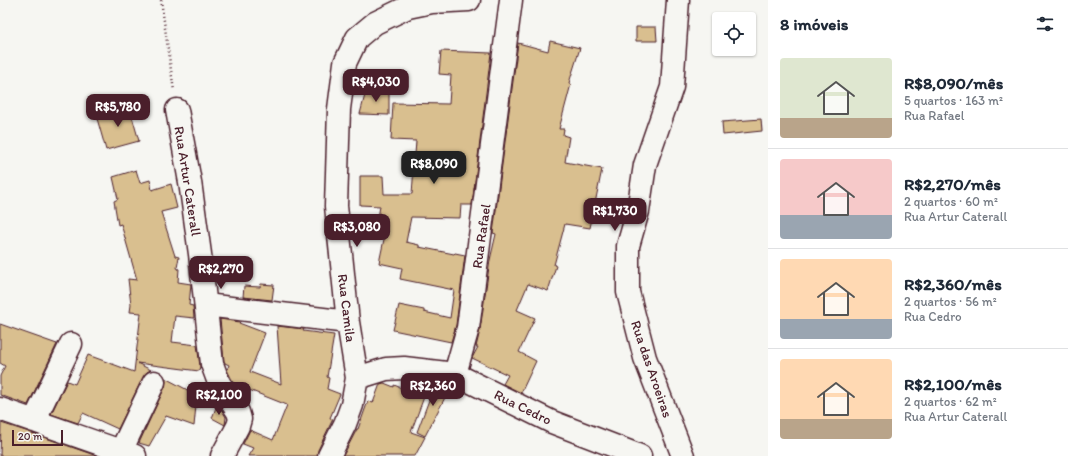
<!DOCTYPE html>
<html lang="pt">
<head>
<meta charset="utf-8">
<style>
	:root { --surface:#fff; --page:#f6f6f7; --text:#1f2937; --muted:#747a83; --line:#e0e1e3; --accent:#4a1f2b }
	body { margin:0; font-family:Itim,sans-serif; background:var(--page); color:var(--text); height:100vh; display:flex; flex-direction:column; font-size:15px; white-space:nowrap }
	* { box-sizing:border-box; margin:0 }
	p { font-size:13px; color:var(--muted) }
	.icon { flex:none; width:22px; height:22px; fill:none; stroke:currentColor; stroke-width:2; stroke-linecap:round; stroke-linejoin:round }
	.map { position:relative; flex:1; overflow:hidden }
	.drawer { display:flex; flex-direction:column; background:var(--surface); width:300px }
	.drawer>* { flex:none }
	.buttons { position:absolute; left:712px; top:12px; display:grid; gap:8px }
	.buttons a { display:grid; place-items:center; width:44px; height:44px; border-radius:4px; background:var(--surface); box-shadow:0 1px 3px #0004; font-size:20px }
	.scale { position:absolute; left:12px; bottom:10px; width:51px; box-sizing:border-box; padding-left:4px; border:2px solid #4a1f2b; border-top:0; font-size:11px; line-height:14px; white-space:nowrap; color:#4a1f2b; -webkit-text-stroke:3px #f6f6f2; paint-order:stroke }
	.price { position:absolute; translate:-50% -34px; padding:0 9px; border-radius:8px; background:var(--accent); color:#fff; font-size:13px; line-height:26px; filter:drop-shadow(0 1px 2px #0008) }
	.price::after { content:''; position:absolute; left:50%; top:24px; width:12px; height:9px; margin-left:-6px; background:inherit; clip-path:polygon(0 0,100% 0,50% 100%) }
	.price.on { background:#222; color:#fff }
	ul { padding:0; list-style:none }
	li { display:flex; align-items:center; gap:12px; height:100px; padding:0 12px }
	li+li { border-top:1px solid var(--line) }
	li span { display:grid; place-items:center; flex:none; width:112px; height:80px; border-radius:4px; color:#555 }
	li>.icon { margin-inline-start:auto }
	span .icon { width:48px; height:48px; fill:#fffc; stroke-width:1 }
	li b { font-size:17px }
	h2 { display:flex; justify-content:space-between; align-items:center; height:48px; padding:0 12px; font-size:17px }
	main { display:flex; flex:1; min-height:0 }
	.map>svg:first-child { display:block }
</style>
</head>
<body>
<main>
<div class="map">
<svg width="768" height="456" viewBox="0 0 768 456">
	<rect width="100%" height="100%" fill="#f6f6f2"/>
	<filter id="ink" filterUnits="userSpaceOnUse"><feTurbulence type="fractalNoise" baseFrequency=".025" numOctaves="2"/><feDisplacementMap in="SourceGraphic" scale="8" xChannelSelector="R" yChannelSelector="G"/><feConvolveMatrix kernelMatrix="1 2 1 2 8 2 1 2 1" color-interpolation-filters="sRGB"/></filter>
	<g filter="url(#ink)">
		<path fill="#d9bf8f" stroke="#4a1f2b" d="M636,27H656L657,41H636Z
			M550,41L580,48L569,83L571,84L559,129H564L563,135L569,137L565,162L602,169L590,228L565,224L554,265L556,266L548,291L528,284L517,310L535,318L519,352L536,361L521,393L503,384L508,375L472,358L478,347H476L480,330L490,260L496,234L493,233L518,43L548,51Z
			M441,51L491,53L472,205H461L460,218L411,217L406,242L419,245V247L454,254L455,253L465,255L456,325L451,342L393,330L399,305L424,310V312L450,318L454,290L400,279L402,268L379,263L387,225L377,224L380,206L360,205V176H383L384,194H412L416,141L391,140L393,103L449,104L451,75L439,74Z
			M366,91H389V115L360,114Z
			M129,106L139,141L106,150L96,115Z
			M761,119L762,131L723,135L722,122Z
			M136,170L140,183L150,180L152,190L171,184L177,208L161,212L175,256L179,257L177,268L179,269L178,282L191,284L189,305L193,306L194,318L175,316L172,342L197,345L200,366L199,371L137,363L151,370L147,372L143,377L118,429L83,413L78,423L51,414L67,381L75,384L88,355L134,372L141,313L130,312L131,305L128,279L137,280L121,224L118,225L114,201L118,199L113,177Z
			M261,284L274,285L272,300L243,297L244,286L260,287Z
			M220,319L240,322L239,323L265,333L250,372L281,384L277,326L304,329L303,331L334,335L327,377L329,378L327,389L340,394L330,418L333,419L318,450L317,456H248L253,448L243,444L250,430L273,440L287,405L234,384L227,370L229,365L225,363L224,361Z
			M0,324L57,344L28,405L0,395V376L5,366L0,363Z
			M165,378L197,395L194,426L166,416L149,446L139,443L165,387L166,381Z
			M384,383L394,387V385L424,397L411,432L425,437L415,456H343L357,429H358L368,401L373,403L380,384Z
			M435,384L451,386L425,436L417,432Z
			M217,405L219,406L226,417L225,425L212,418Z
			M1,423L29,432L97,456H0Z"/>
		<g fill="none" stroke-linecap="round" stroke-linejoin="round">
			<defs>
				<path id="minor" d="M678,0L672,87L645,165L638,211L628,246V292L645,358L683,456
					M177,110L190,182L200,254L212,364L219,383L238,412L240,419L238,426L222,456
					M206,305L348,322
					M455,374L468,328L511,0
					M357,378L386,369L404,368L455,374L552,422L640,456
					M0,409L135,456
					M34,421L71,344
					M121,451L154,382
					M329,456L345,424L352,405L357,378L348,322L336,206L339,109L345,63L357,38L375,23L408,7L432,2L469,0"/>
			</defs>
			<use href="#minor" stroke="#4a1f2b" stroke-width="25"/>
			<path stroke="#4a1f2b" stroke-width="2.5" stroke-dasharray="1 3" stroke-linecap="butt" d="M161,0L174,91"/>
			<use href="#minor" stroke="#f6f6f2" stroke-width="22"/>
		</g>
	</g>
	<g text-anchor="middle" stroke-width="4" stroke-linejoin="round" paint-order="stroke">
		<g font-size="14" fill="#4a1f2b" stroke="#f6f6f2">
			<text transform="translate(188 181) rotate(81)" y="5">Rua Artur Caterall</text>
			<text transform="translate(481 236) rotate(-82)" y="5">Rua Rafael</text>
			<text transform="translate(347 308) rotate(83)" y="5">Rua Camila</text>
			<text transform="translate(652 369) rotate(71)" y="5">Rua das Aroeiras</text>
			<text transform="translate(523 407) rotate(26)" y="5">Rua Cedro</text>
		</g>
	</g>
</svg>
<div class="buttons">
<a><svg class="icon" aria-label="locate" viewBox="0 0 24 24"><circle cx="12" cy="12" r="6"/><path d="M12 2v4M12 18v4M2 12h4M18 12h4"/></svg></a>
</div>
<div class="scale">20 m</div>
<b class="price" style="left:376px;top:103px">R$4,030</b>
<b class="price" style="left:118px;top:128px">R$5,780</b>
<b class="price on" style="left:434px;top:185px">R$8,090</b>
<b class="price" style="left:615px;top:232px">R$1,730</b>
<b class="price" style="left:357px;top:248px">R$3,080</b>
<b class="price" style="left:221px;top:290px">R$2,270</b>
<b class="price" style="left:433px;top:407px">R$2,360</b>
<b class="price" style="left:219px;top:416px">R$2,100</b>
</div>
<section class="drawer">
<h2>8 imóveis<svg class="icon" aria-label="filters" viewBox="0 0 24 24"><path d="M4 7h16M4 17h16"/><circle cx="9" cy="7" r="2"/><circle cx="15" cy="17" r="2"/></svg></h2>
<ul>
<li><span style="background:linear-gradient(#dfe7d0 75%,#b9a48a 0)"><svg class="icon" aria-label="home" viewBox="0 0 24 24"><path d="M3 11l9-7 9 7M6 9v11h12V9"/></svg></span><div><b>R$8,090/mês</b><p>5 quartos · 163 m²</p><p>Rua Rafael</p></div></li>
<li><span style="background:linear-gradient(#f6c9c9 70%,#9aa5b1 0)"><svg class="icon" aria-label="home" viewBox="0 0 24 24"><path d="M3 11l9-7 9 7M6 9v11h12V9"/></svg></span><div><b>R$2,270/mês</b><p>2 quartos · 60 m²</p><p>Rua Artur Caterall</p></div></li>
<li><span style="background:linear-gradient(#ffd9b3 75%,#9aa5b1 0)"><svg class="icon" aria-label="home" viewBox="0 0 24 24"><path d="M3 11l9-7 9 7M6 9v11h12V9"/></svg></span><div><b>R$2,360/mês</b><p>2 quartos · 56 m²</p><p>Rua Cedro</p></div></li>
<li><span style="background:linear-gradient(#ffd9b3 75%,#b9a48a 0)"><svg class="icon" aria-label="home" viewBox="0 0 24 24"><path d="M3 11l9-7 9 7M6 9v11h12V9"/></svg></span><div><b>R$2,100/mês</b><p>2 quartos · 62 m²</p><p>Rua Artur Caterall</p></div></li>
</ul>
</section>
</main>
</body>
</html>
